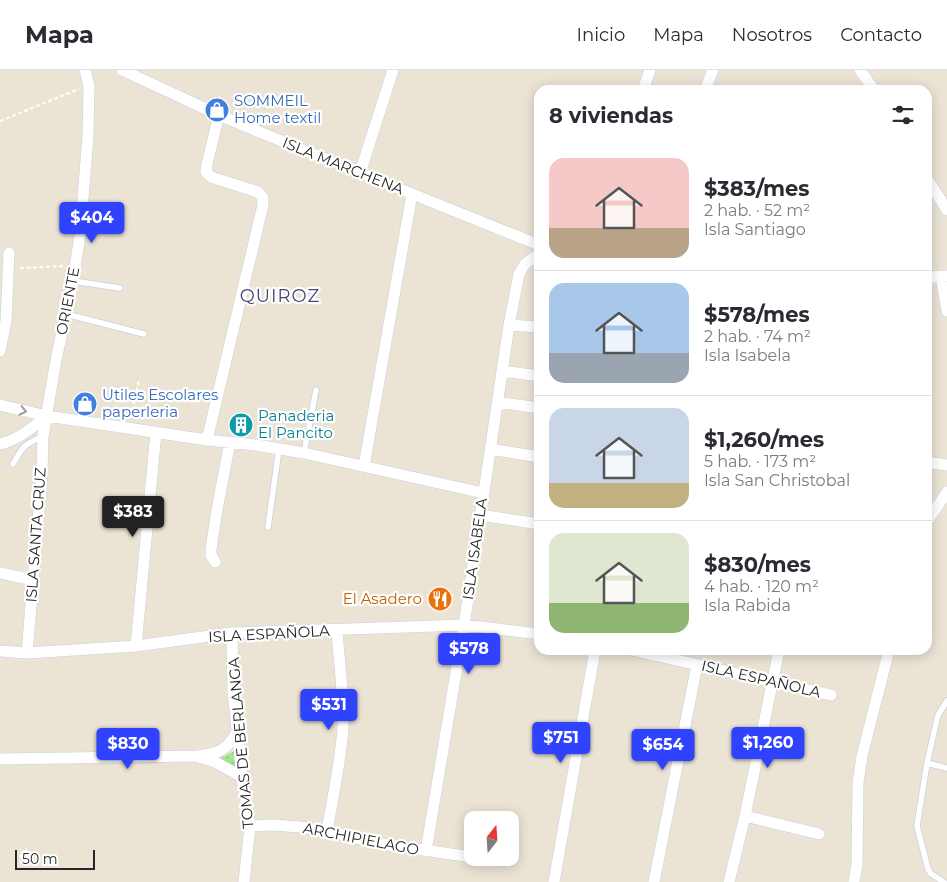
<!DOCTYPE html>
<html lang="es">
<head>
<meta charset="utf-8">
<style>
	:root { --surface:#fff; --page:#f7f7f7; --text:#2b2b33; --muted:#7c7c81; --line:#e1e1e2; --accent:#2f43ff }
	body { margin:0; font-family:Montserrat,sans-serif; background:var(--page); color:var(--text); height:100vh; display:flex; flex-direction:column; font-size:19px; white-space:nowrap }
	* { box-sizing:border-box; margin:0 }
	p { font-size:16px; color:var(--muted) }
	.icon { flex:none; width:28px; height:28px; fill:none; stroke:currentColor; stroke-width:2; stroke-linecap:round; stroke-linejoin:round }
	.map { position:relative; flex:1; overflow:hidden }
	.drawer { position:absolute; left:534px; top:15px; width:398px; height:570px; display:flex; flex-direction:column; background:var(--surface); border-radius:15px; box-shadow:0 2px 12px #0003 }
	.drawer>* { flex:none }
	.needle { width:32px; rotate:17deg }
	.tools { position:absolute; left:464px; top:741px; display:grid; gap:10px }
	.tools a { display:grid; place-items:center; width:55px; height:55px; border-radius:10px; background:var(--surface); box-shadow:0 2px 12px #0003; font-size:25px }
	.scale { position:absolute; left:15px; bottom:12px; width:80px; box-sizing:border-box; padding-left:5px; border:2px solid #262626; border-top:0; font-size:14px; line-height:18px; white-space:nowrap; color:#262626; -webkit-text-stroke:4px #fff; paint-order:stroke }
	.price { position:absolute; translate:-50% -42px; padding:0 11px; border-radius:5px; background:var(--accent); color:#fff; font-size:16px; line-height:32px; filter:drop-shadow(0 1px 2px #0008) }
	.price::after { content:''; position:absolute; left:50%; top:30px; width:15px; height:11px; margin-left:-8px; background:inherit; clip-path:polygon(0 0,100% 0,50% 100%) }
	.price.active { background:#222; color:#fff }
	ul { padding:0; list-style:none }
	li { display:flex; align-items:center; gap:15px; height:125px; padding:0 15px }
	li+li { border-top:1px solid var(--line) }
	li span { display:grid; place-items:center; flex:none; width:140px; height:100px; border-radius:15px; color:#555 }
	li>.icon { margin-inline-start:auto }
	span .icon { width:60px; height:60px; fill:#fffc; stroke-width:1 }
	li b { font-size:21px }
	h2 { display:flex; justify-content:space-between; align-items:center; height:60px; padding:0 15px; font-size:21px }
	header { display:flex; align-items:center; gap:30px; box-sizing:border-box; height:70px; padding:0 25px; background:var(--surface); border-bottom:1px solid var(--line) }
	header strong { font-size:24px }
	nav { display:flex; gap:28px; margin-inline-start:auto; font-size:18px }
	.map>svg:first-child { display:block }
</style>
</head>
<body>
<header>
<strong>Mapa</strong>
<nav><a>Inicio</a><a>Mapa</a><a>Nosotros</a><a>Contacto</a></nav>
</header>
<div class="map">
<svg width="947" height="812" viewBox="0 0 947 812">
	<defs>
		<pattern id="park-dots" width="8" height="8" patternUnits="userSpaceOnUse" patternTransform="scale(1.25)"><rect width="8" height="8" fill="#a3e98b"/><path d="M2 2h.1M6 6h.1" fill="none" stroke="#8cc878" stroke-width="1.8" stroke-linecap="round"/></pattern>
	</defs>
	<rect width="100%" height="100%" fill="#ebe4d5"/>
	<path fill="url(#park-dots)" d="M235,681L237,699L220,688Z"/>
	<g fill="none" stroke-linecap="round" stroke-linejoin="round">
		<defs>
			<path id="service" d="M73,211L120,218
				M66,244L144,264
				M304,383L316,320
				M13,394C23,376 24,375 43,366
				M268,457L279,379
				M927,693L947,698
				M944,812L931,804L928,799L917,756L927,693L938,645L947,631"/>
			<path id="minor" d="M122,0L219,45L291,75L539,175
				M860,0L874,20
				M643,20L650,0
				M705,20L713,0
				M360,103L393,0
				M926,107L947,140
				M941,206L947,241
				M926,207L947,206
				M509,255L539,257
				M0,281L6,251L9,183
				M502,301L539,306
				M498,332L539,338
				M0,335L47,346L207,370L256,375L304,383L483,423
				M207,370L263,135V128L258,122L211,107L206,102L207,94L219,45
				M0,374C18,370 33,357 47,346
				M490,379L539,387
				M926,392L947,395
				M364,396L412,124
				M480,445L539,454
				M926,453L947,422
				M215,492L211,485V479L217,440L230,372
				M0,503L33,510
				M232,563L233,621L242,707L250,756L244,812
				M136,576L156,362
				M632,580L831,625
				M0,581L27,583L136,576L232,563L464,555L539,564
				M27,583L42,404L43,366L56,290L73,211L80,165L88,66L89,16L85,0
				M199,687L215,692L242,707
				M0,689L198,686C219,683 225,682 237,662
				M745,746L819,764
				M250,756L273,755L300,757L327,761L381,774L472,787
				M327,761C333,726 341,691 343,656C344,624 339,592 337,560
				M426,781L464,555L509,255L519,204L525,194L539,184
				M473,788L502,791
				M554,812L595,580
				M654,812L697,595
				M729,812L745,746L779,580
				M854,812L857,794L858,713L862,686L889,580"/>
		</defs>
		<use href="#service" stroke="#cbcde2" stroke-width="7"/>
		<use href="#minor" stroke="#cbcde2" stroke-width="12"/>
		<path stroke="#fff" stroke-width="2" stroke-dasharray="4 2.5" stroke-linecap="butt" d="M0,51L79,19
			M20,198L65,196
			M131,347L139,310"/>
		<use href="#service" stroke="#fff" stroke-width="5.5"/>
		<use href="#minor" stroke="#fff" stroke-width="11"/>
	</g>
	<defs><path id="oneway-chevron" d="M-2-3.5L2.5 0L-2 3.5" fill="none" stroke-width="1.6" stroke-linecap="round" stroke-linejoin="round" transform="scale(1.25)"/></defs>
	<use stroke="#9d9d9d" href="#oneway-chevron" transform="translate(23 341) rotate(13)"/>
	<defs>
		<symbol id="shop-disc" viewBox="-11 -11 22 22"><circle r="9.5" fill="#3f7fe0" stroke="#fff"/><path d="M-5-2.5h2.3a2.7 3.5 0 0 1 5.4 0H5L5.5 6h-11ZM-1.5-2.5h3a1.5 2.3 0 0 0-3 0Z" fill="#fff"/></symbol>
		<symbol id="building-disc" viewBox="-11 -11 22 22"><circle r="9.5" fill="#0f9aa8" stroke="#fff"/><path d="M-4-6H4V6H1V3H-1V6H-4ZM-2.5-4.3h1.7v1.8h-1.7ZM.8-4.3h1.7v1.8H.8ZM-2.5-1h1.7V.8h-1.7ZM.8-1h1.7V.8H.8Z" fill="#fff"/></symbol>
		<symbol id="restaurant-disc" viewBox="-11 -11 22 22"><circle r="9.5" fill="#e8710a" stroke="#fff"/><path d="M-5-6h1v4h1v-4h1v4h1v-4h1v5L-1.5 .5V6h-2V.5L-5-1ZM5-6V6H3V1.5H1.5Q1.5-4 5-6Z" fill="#fff"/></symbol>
	</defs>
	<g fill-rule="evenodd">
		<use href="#shop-disc" x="203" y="26" width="28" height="28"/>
		<use href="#shop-disc" x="71" y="320" width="28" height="28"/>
		<use href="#building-disc" x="227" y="341" width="28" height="28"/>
		<use href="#restaurant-disc" x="426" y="515" width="28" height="28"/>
	</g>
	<g text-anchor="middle" stroke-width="4.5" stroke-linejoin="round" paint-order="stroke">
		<g font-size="15" fill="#366cbe" stroke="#fff" text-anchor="start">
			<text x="234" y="36">SOMMEIL<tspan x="234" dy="17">Home textil</tspan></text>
			<text x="102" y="330">Utiles Escolares<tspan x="102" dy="17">paperleria</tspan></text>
		</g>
		<g font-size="15" fill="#262626" stroke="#fff">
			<text transform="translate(343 96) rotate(22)" y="5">ISLA MARCHENA</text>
			<text transform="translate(68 231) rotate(-79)" y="5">ORIENTE</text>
			<text transform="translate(36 465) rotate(-86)" y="5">ISLA SANTA CRUZ</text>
			<text transform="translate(475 479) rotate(-82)" y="5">ISLA ISABELA</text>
			<text transform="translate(269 564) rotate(-3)" y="5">ISLA ESPAÑOLA</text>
			<text transform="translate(761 609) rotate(13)" y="5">ISLA ESPAÑOLA</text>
			<text transform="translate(241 673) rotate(-95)" y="5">TOMAS DE BERLANGA</text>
			<text transform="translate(361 769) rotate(11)" y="5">ARCHIPIELAGO</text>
		</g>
		<g font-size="15" fill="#0d838f" stroke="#fff" text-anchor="start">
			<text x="258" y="351">Panaderia<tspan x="258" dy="17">El Pancito</tspan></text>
		</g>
		<g font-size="15" fill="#c56008" stroke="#fff" text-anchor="end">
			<text x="422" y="534">El Asadero</text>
		</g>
		<g font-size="18" letter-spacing="1" fill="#43487a" stroke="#fff">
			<text x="280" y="232">QUIROZ</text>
		</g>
	</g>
</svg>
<div class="tools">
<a><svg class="needle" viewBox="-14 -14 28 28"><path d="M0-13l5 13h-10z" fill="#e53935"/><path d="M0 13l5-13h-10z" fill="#7c7c81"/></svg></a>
</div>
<div class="scale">50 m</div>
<b class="price" style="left:92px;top:174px">$404</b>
<b class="price active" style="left:133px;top:468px">$383</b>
<b class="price" style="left:469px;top:605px">$578</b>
<b class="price" style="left:329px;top:661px">$531</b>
<b class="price" style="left:561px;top:694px">$751</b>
<b class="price" style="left:768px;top:699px">$1,260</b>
<b class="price" style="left:128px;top:700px">$830</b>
<b class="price" style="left:663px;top:701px">$654</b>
<section class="drawer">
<h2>8 viviendas<svg class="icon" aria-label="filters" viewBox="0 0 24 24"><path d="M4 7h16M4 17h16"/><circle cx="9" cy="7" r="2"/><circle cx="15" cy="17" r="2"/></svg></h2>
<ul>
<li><span style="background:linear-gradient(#f6c9c9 70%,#b9a48a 0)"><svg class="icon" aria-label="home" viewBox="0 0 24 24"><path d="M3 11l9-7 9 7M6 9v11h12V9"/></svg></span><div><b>$383/mes</b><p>2 hab. · 52 m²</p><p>Isla Santiago</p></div></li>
<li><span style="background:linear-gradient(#a9c7e8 70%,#9aa5b1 0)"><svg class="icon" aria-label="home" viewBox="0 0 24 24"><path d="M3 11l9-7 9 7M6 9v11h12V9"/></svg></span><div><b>$578/mes</b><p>2 hab. · 74 m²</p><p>Isla Isabela</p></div></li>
<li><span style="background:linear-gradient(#c9d6e8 75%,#c2b280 0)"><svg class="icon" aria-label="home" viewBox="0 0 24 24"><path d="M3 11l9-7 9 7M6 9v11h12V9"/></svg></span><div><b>$1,260/mes</b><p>5 hab. · 173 m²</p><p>Isla San Christobal</p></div></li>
<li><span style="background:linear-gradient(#dfe7d0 70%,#8fb573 0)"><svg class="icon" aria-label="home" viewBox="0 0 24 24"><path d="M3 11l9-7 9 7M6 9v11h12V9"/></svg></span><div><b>$830/mes</b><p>4 hab. · 120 m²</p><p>Isla Rabida</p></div></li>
</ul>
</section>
</div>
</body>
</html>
